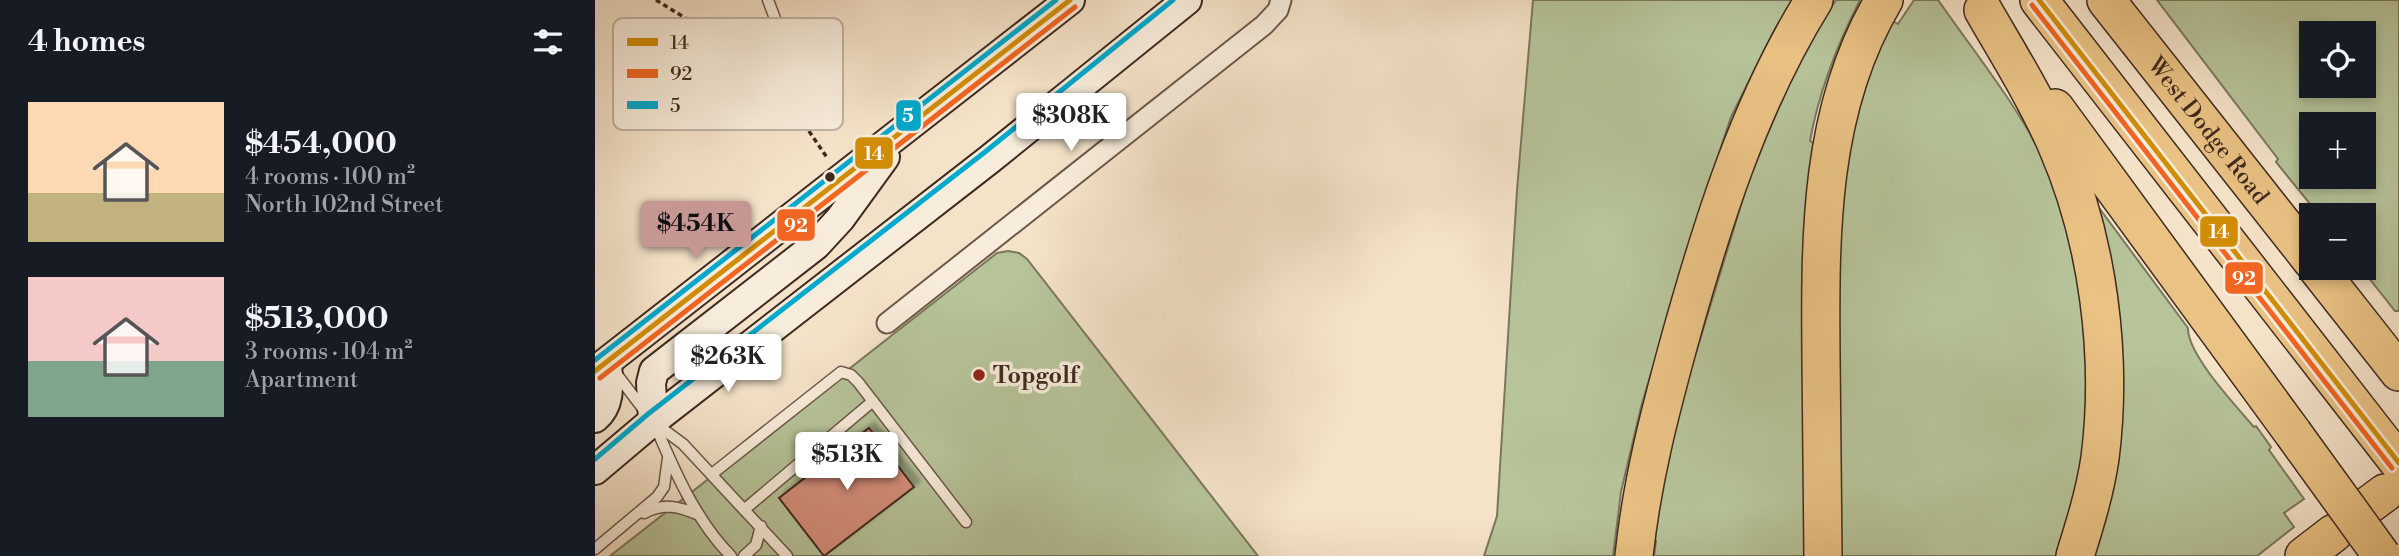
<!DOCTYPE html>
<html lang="en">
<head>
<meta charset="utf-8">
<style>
	:root { --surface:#171b24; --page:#242831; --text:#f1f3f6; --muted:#9ea1a6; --accent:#c59692 }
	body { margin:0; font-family:"Libre Bodoni",serif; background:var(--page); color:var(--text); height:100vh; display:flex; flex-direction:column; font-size:26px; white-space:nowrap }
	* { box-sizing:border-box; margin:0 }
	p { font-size:23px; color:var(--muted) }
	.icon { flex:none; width:38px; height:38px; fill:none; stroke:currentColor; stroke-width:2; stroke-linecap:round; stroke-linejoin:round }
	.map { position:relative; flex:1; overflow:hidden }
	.details { display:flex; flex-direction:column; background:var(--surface); width:595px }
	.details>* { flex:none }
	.buttons { position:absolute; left:1704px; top:21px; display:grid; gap:14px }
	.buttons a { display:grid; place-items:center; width:77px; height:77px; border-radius:0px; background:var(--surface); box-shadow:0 4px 10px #0003; font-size:35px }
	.price { position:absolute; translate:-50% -60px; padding:0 16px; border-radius:7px; background:#fff; color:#222; font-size:23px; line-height:46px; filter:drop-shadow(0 2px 4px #0008) }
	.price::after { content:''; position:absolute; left:50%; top:42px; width:21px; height:16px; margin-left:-10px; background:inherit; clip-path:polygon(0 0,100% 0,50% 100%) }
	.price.current { background:var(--accent); color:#111 }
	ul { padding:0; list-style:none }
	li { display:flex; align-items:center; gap:21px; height:175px; padding:0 28px }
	li span { display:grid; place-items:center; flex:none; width:196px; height:140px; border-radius:0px; color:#555 }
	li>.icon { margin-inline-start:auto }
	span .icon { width:84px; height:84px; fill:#fffc; stroke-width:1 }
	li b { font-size:30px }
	h2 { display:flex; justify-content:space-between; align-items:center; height:84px; padding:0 28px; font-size:30px }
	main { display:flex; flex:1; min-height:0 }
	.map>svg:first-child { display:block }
</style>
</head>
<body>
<main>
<section class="details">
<h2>4 homes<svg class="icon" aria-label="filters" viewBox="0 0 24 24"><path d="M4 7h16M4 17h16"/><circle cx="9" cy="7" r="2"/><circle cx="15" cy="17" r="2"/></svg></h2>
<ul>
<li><span style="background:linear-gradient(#ffd9b3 65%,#c2b280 0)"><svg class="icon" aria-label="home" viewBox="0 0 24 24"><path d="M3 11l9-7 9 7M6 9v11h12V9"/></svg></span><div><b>$454,000</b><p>4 rooms · 100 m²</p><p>North 102nd Street</p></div></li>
<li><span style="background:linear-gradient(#f6c9c9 60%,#7fa58c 0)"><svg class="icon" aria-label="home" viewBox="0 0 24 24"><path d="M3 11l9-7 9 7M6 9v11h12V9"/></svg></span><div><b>$513,000</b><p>3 rooms · 104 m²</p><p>Apartment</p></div></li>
</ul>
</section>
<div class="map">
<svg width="1804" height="556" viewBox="0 0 1804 556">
	<defs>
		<filter id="shadow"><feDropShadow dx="6" dy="-6" stdDeviation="2" flood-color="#0004"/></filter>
	</defs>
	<rect width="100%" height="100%" fill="#f5e3c9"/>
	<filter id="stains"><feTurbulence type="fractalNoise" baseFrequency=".00286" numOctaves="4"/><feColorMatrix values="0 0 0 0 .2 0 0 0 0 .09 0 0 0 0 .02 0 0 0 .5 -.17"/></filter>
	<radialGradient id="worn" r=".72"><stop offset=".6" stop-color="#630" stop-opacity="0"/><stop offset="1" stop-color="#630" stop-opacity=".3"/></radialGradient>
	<path fill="#b7c49a" stroke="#7b775d" stroke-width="2" fill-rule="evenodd" d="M938,0H1199L1180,29L1136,117L1101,223L1046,407L1026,492L1018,556H889L902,516L922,190Z
		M1241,0H1265C1242,45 1224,91 1215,141L1219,143L1213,198V556H1059L1061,541L1055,539L1072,448L1160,159L1186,95L1214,41Z
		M1319,0H1343C1380,53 1423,106 1452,165C1494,253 1501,373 1486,468C1481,499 1471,527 1462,556H1238L1237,192L1287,15L1303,24Z
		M1562,0H1804V311H1800L1766,268H1769V215H1724L1681,162L1683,159ZM1769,33V86H1717V33ZM1769,124V177H1717V124Z
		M1499,201L1593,328C1592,354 1641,406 1659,427L1661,426L1676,447L1674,450L1709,499L1689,513L1699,527L1662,556H1493Z
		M413,251L424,253L432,259L663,556H15L402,253Z"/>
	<path fill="#d68f7b" stroke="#3f2a20" stroke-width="2" filter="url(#shadow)" d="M274,428L319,487L229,556L184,498Z"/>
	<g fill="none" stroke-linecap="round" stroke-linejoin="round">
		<defs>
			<path id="lane" d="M173,0C188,40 195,50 177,91
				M20,372L49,410
				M61,424L88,444L192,556
				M60,425C79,470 101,521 136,556
				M117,474L246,372L256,375L263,382L371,522
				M150,509L278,401
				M49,513C69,502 85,507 104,515
				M0,549L62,497L69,487L73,458
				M149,556L161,545L166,526"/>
			<path id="street" d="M292,323L669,25L683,10L686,0"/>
			<path id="secondary" d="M0,371L475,0
				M0,418C17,404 13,382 12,362
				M58,421L56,383L59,371L221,245L245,219L290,157
				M0,470L58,421L395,159L592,0"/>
			<g id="highway">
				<path d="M1444,0L1804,463"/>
				<path id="s1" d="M1511,0L1717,261"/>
				<path d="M1388,10C1414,55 1441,98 1462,146C1503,240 1518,356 1505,458C1500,492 1490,524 1480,556"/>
				<path d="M1460,108L1698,433"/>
				<path d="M1722,268L1804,372"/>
				<path d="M1771,507L1790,493"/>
				<path d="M1039,556C1047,480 1065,412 1085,339C1118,221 1154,105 1219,0"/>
				<path d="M1228,556C1227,490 1227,424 1226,358C1225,235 1224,109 1289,0"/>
				<path d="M1709,556L1739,533"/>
			</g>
		</defs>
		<use href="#lane" stroke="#6c584a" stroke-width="13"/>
		<use href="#street" stroke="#6c584a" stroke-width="23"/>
		<use href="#secondary" stroke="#3f2a20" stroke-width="32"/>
		<use href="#highway" stroke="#3f2a20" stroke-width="40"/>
		<path stroke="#3f2a20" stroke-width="3.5" stroke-dasharray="5 3.5" stroke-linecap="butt" d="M61,0L170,67
			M190,96L233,159"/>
		<use href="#lane" stroke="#f8eddc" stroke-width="10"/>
		<use href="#street" stroke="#f8eddc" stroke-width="19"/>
		<use href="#secondary" stroke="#f8eddc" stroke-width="28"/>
		<use href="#highway" stroke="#eac284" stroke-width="37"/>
		<defs>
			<path id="highway-bridge" d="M1698,433L1787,556"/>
		</defs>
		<use href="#highway-bridge" stroke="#3f2a20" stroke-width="40" stroke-linecap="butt"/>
		<use href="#highway-bridge" stroke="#eac284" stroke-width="37"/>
		<defs>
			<path id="bus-1" d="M1444,0L1804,463
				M0,371L475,0"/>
			<path id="bus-2" d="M1437,5L1797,468
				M5,378L480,7"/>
			<path id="bus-3" d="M0,360L461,0
				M0,459L53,414L390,152L578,0"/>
		</defs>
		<use href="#bus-1" stroke="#f8eddc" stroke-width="10"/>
		<use href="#bus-2" stroke="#f8eddc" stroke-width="10"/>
		<use href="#bus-3" stroke="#f8eddc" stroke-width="10"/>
		<use href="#bus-1" stroke="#d28d06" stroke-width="5"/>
		<use href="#bus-2" stroke="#f26522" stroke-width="5"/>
		<use href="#bus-3" stroke="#00a9ce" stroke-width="5"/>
	</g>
	<circle fill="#3f2a20" stroke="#f8eddc" stroke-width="2.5" cx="235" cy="177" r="6"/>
	<circle fill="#8f2418" stroke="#f8eddc" stroke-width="2.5" cx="384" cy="375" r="7"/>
	<g text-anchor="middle" stroke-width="7" stroke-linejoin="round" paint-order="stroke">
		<g font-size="23" fill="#3f2a20" stroke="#f8eddc">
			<text dy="8" stroke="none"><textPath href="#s1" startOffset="166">West Dodge Road</textPath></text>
		</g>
		<g font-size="23" font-weight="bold" fill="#3f2a20" stroke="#f8eddc" text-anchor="start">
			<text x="398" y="383">Topgolf</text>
		</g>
	</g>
	<rect x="18" y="18" width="230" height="112" rx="10" fill="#f8eddc" stroke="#c0b2a4" stroke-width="2"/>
	<rect x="32" y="38" width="31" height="8" fill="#d28d06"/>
	<rect x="32" y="69" width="31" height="9" fill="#f26522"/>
	<rect x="32" y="101" width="31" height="8" fill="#00a9ce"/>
	<g font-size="19" fill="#3f2a20">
		<text x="75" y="49">14</text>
		<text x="75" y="80">92</text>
		<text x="75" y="112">5</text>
	</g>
	<g stroke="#f8eddc" stroke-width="2.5">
		<rect x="300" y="99" width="27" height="33" rx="7" fill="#00a9ce"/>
		<rect x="259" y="136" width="40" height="34" rx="7" fill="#d28d06"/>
		<rect x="181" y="208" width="40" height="34" rx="7" fill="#f26522"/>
		<rect x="1604" y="215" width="40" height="33" rx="7" fill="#d28d06"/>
		<rect x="1629" y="261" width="40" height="34" rx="7" fill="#f26522"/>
	</g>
	<g font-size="19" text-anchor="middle" font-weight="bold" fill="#fff">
		<text x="313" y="122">5</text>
		<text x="279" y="160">14</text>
		<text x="201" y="232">92</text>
		<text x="1624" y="238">14</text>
		<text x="1649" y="285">92</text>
	</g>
	<rect width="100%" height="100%" filter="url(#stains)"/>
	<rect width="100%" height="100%" fill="url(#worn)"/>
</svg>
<div class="buttons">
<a><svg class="icon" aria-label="locate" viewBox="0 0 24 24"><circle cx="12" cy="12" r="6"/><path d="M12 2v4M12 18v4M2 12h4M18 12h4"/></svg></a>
<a>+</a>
<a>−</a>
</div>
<b class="price" style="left:476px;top:153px">$308K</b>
<b class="price current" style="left:101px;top:261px">$454K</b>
<b class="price" style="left:133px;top:394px">$263K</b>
<b class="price" style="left:252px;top:492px">$513K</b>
</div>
</main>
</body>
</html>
